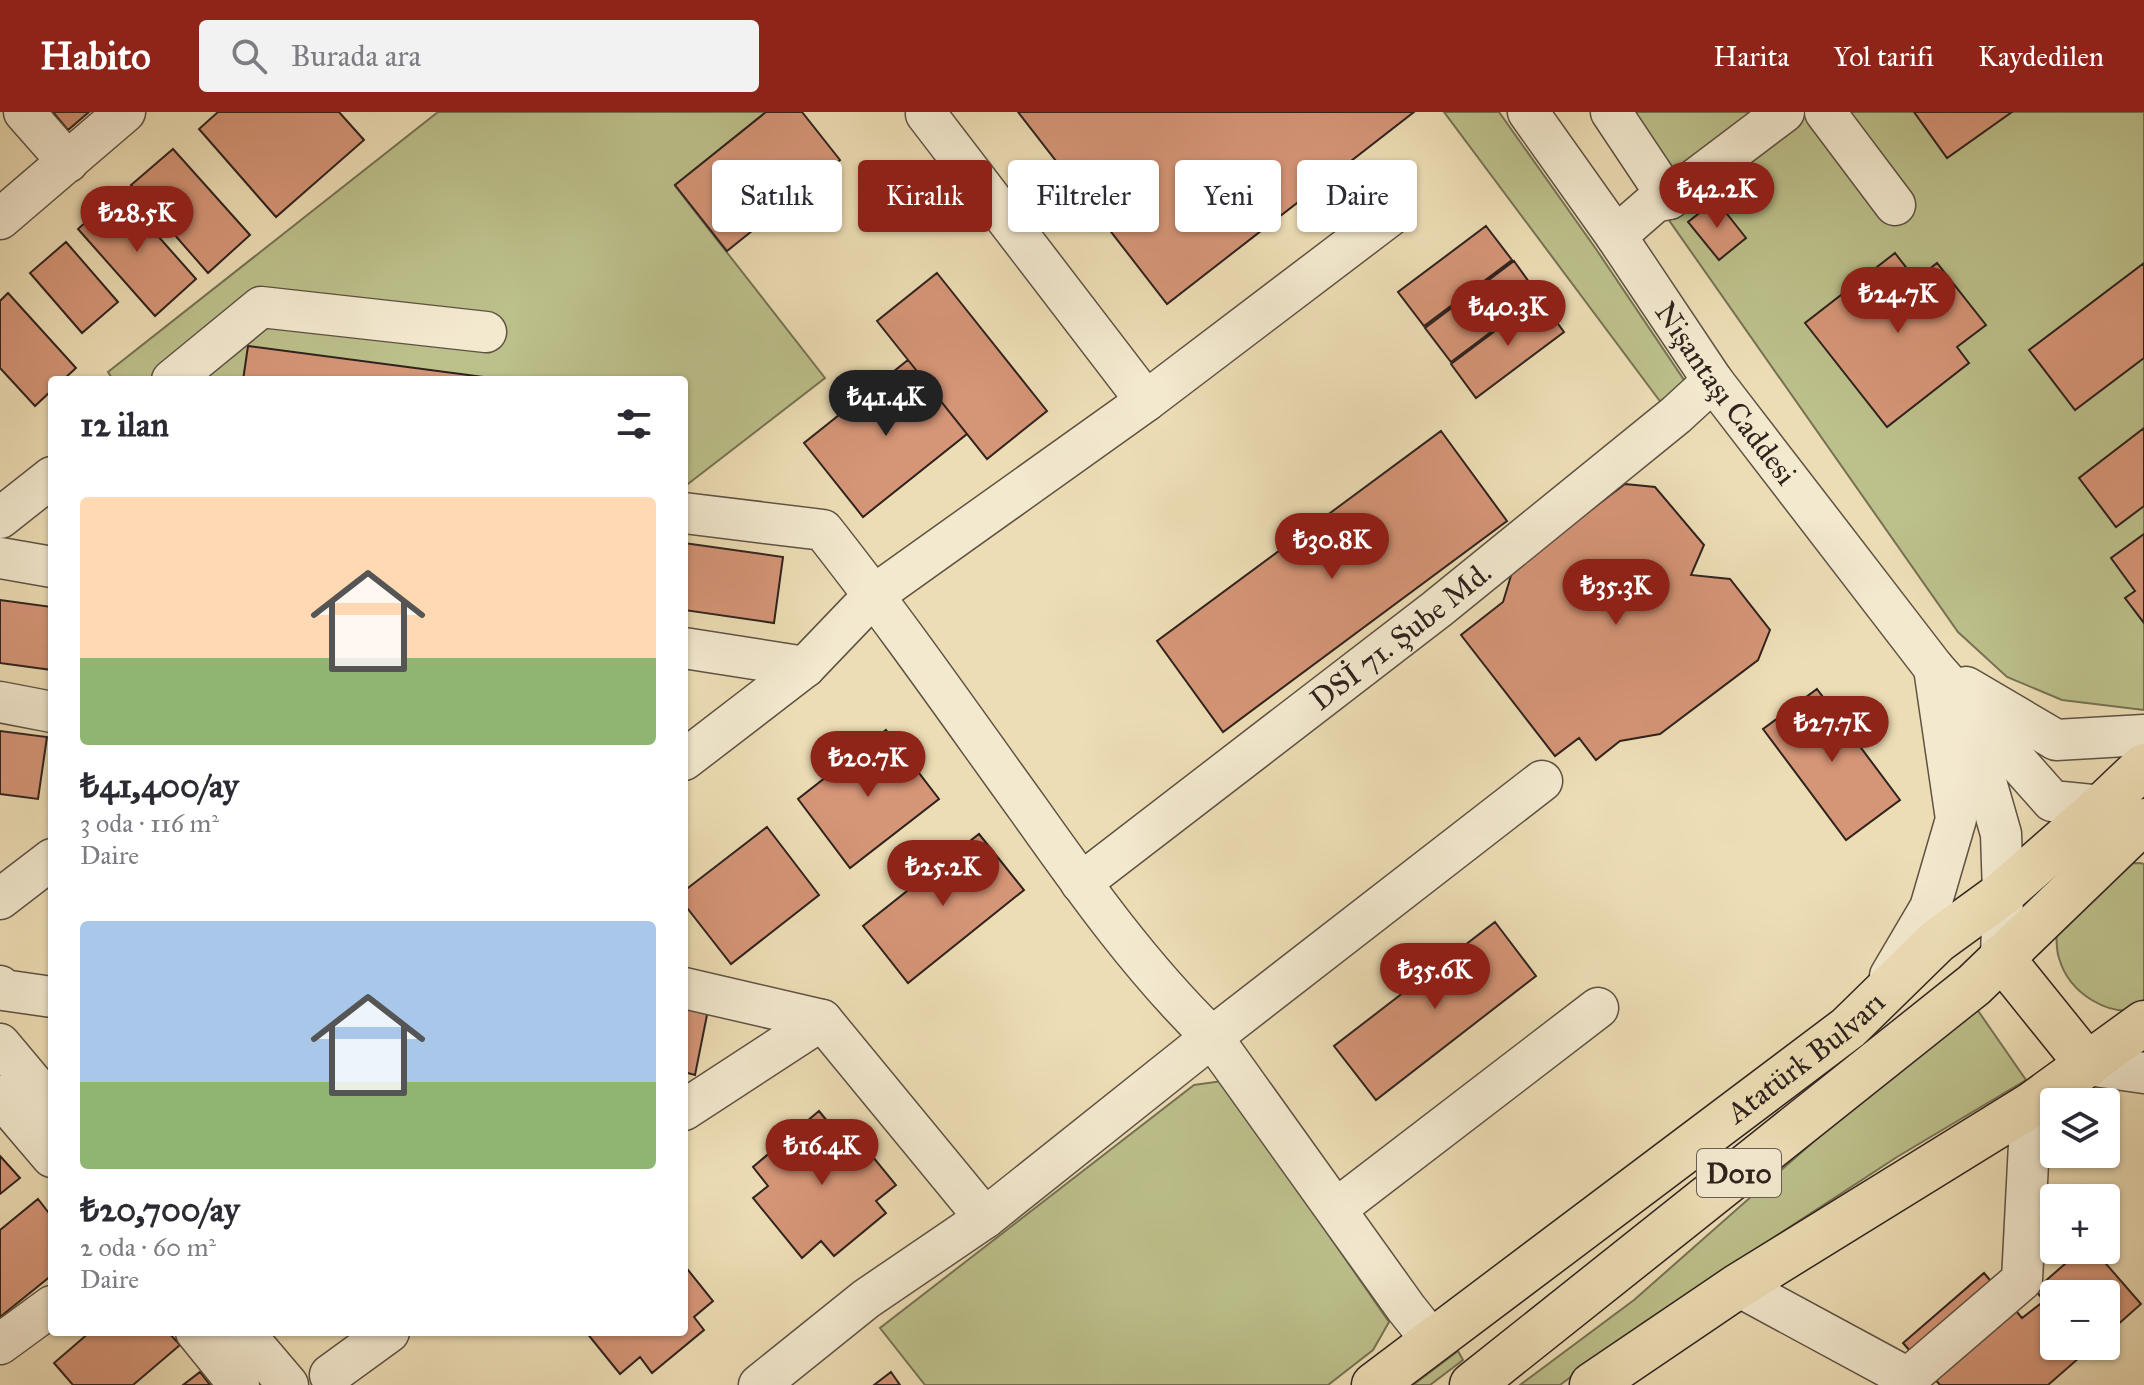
<!DOCTYPE html>
<html lang="tr">
<head>
<meta charset="utf-8">
<style>
	:root { --surface:#fff; --page:#f2f2f3; --text:#2b2b33; --muted:#7c7c81; --accent:#8f2418 }
	body { margin:0; font-family:"IM FELL Great Primer",serif; background:var(--page); color:var(--text); height:100vh; display:flex; flex-direction:column; font-size:30px; white-space:nowrap }
	* { box-sizing:border-box; margin:0 }
	p { font-size:26px; color:var(--muted) }
	.icon { flex:none; width:44px; height:44px; fill:none; stroke:currentColor; stroke-width:2; stroke-linecap:round; stroke-linejoin:round }
	.map { position:relative; flex:1; overflow:hidden }
	.side { position:absolute; left:48px; top:264px; width:640px; height:960px; display:flex; flex-direction:column; background:var(--surface); border-radius:8px; box-shadow:0 2px 6px #0004 }
	.side>* { flex:none }
	.top-card { position:absolute; left:712px; top:48px; width:760px; height:72px; display:flex; gap:16px }
	.controls { position:absolute; left:2040px; top:976px; display:grid; gap:16px }
	.controls a { display:grid; place-items:center; width:80px; height:80px; border-radius:8px; background:var(--surface); box-shadow:0 2px 6px #0004; font-size:40px }
	.price { position:absolute; translate:-50% -68px; padding:0 18px; border-radius:28px; background:var(--accent); color:#fff; font-size:26px; line-height:52px; filter:drop-shadow(0 2px 4px #0008) }
	.price::after { content:''; position:absolute; left:50%; top:48px; width:24px; height:18px; margin-left:-12px; background:inherit; clip-path:polygon(0 0,100% 0,50% 100%) }
	.price.active { background:#222; color:#fff }
	ul { padding:0; list-style:none }
	li { display:grid; align-content:center; gap:16px; height:424px; padding:0 32px }
	li span { display:grid; place-items:center; height:248px; border-radius:8px; color:#555 }
	li>.icon { margin-inline-start:auto }
	span .icon { width:144px; height:144px; fill:#fffc; stroke-width:1 }
	li b { font-size:34px }
	h2 { display:flex; justify-content:space-between; align-items:center; height:96px; padding:0 32px; font-size:34px }
	.chip { padding:0 28px; border-radius:8px; background:var(--surface); box-shadow:0 2px 6px #0004; font-size:28px; line-height:72px }
	.chip.active { background:var(--accent); color:#fff }
	header { display:flex; align-items:center; gap:48px; box-sizing:border-box; height:112px; padding:0 40px; background:var(--accent); color:#fff }
	header strong { font-size:38px }
	nav { display:flex; gap:44px; margin-inline-start:auto; font-size:28px }
	.search { width:560px; height:72px; background:var(--page); display:flex; align-items:center; gap:20px; box-sizing:border-box; padding:0 28px; border-radius:8px; color:var(--muted); font-size:30px }
	.map>svg:first-child { display:block }
</style>
</head>
<body>
<header>
<strong>Habito</strong>
<div class="search"><svg class="icon" aria-label="search" viewBox="0 0 24 24"><circle cx="10" cy="10" r="6"/><path d="M15 15l6 6"/></svg>Burada ara</div>
<nav><a>Harita</a><a>Yol tarifi</a><a>Kaydedilen</a></nav>
</header>
<div class="map">
<svg width="2144" height="1273" viewBox="0 0 2144 1273">
	<rect width="100%" height="100%" fill="#edddb5"/>
	<filter id="stains"><feTurbulence type="fractalNoise" baseFrequency=".0025" numOctaves="4"/><feColorMatrix values="0 0 0 0 .2 0 0 0 0 .09 0 0 0 0 .02 0 0 0 .5 -.17"/></filter>
	<radialGradient id="worn" r=".72"><stop offset=".6" stop-color="#630" stop-opacity="0"/><stop offset="1" stop-color="#630" stop-opacity=".3"/></radialGradient>
	<path fill="#bcc08b" stroke="#767254" stroke-width="2" d="M438,0H766L675,74L825,266L684,375V268H113L108,260Z
		M1444,0H1499L1596,137L1684,268L1671,304Z
		M1593,0H2144V598L2062,588L2007,565L1958,520Z
		M2140,751L2144,752V897C2108,906 2069,881 2059,846C2056,838 2057,828 2056,820L2117,752Z
		M1972,890L2026,968L1897,1045L1643,1211L1560,1273H1520L1634,1188Z
		M1222,969L1389,1210L1373,1238L1328,1273H925L880,1216L1194,973Z
		M1458,1239L1463,1248L1430,1273H1413Z"/>
	<path fill="#d59577" stroke="#2f231e" stroke-width="2" d="M53,0H89L68,18Z
		M218,0H339L364,28L276,105L199,17Z
		M766,0H802L840,48L727,139L675,73Z
		M1018,0H1414L1167,192Z
		M1914,0H2012L1947,46Z
		M173,37L250,123L208,161L131,73Z
		M119,80L196,167L155,204L78,117Z
		M1716,88L1746,126L1719,148L1688,110Z
		M1486,114L1512,148L1424,214L1398,180Z
		M66,130L118,190L82,221L30,161Z
		M1895,141L1916,168L1937,151L1986,213L1957,235L1969,251L1887,315L1805,211Z
		M1514,149L1539,184L1451,250L1425,216Z
		M2144,151V246L2075,298L2029,238Z
		M937,161L1047,299L987,347L877,209Z
		M8,181L76,256L63,268H52V278L35,294L0,256V189Z
		M1539,186L1564,220L1476,286L1451,252Z
		M248,234L506,268H243Z
		M908,248L967,322L863,405L804,331Z
		M2144,316V394L2116,415L2079,366Z
		M1441,319L1507,409L1223,620L1157,529Z
		M1625,372L1655,375L1704,433L1691,463L1730,467L1770,518L1758,548L1660,622L1620,629L1596,648L1579,626L1555,644L1461,523L1503,490L1513,457Z
		M2144,422V511L2125,486L2135,479L2111,446Z
		M684,431L783,445L774,511L684,498Z
		M0,488L52,495V558L0,551Z
		M1817,577L1900,688L1846,728L1763,617Z
		M886,618L939,687L850,756L798,687Z
		M0,619L47,625L38,687L0,682Z
		M767,715L819,783L731,852L684,792V779Z
		M979,722L1024,778L908,871L863,814Z
		M1495,810L1536,864L1376,988L1334,934Z
		M684,893L708,898L695,963L684,960Z
		M819,999L836,1020L846,1012L896,1073L876,1089L886,1101L834,1144L821,1129L802,1146L753,1086L768,1074L753,1055Z
		M0,1044L20,1066L0,1082Z
		M38,1087L52,1105V1163L0,1205V1118Z
		M2081,1138H2094L2141,1192L2106,1223V1182H2054V1200L2035,1178Z
		M684,1153L713,1189L694,1205L704,1218L652,1261L640,1245L620,1262L586,1220H684Z
		M1984,1161L2022,1206L2044,1189L2054,1200V1234H2083L2087,1239L2048,1273H1940L1903,1231Z
		M90,1220H168L180,1233L133,1273H73L54,1251Z
		M200,1260L210,1273H183Z
		M891,1260L900,1273H874Z"/>
	<g fill="none" stroke-linecap="round" stroke-linejoin="round">
		<defs>
			<g id="minor">
				<path d="M24,0L68,50"/>
				<path d="M929,0L926,2L1146,289"/>
				<path id="s1" d="M1528,0L1616,124L1713,269L1934,556L2052,689L2102,694L2124,698"/>
				<path d="M1611,0L1669,87"/>
				<path d="M1825,0L1895,93"/>
				<path d="M0,107L125,0"/>
				<path d="M1616,124L1655,90L1669,87L1784,0"/>
				<path d="M172,268L261,195L486,220"/>
				<path d="M684,401L823,418C895,509 961,604 1029,698C1085,777 1142,857 1212,925L1406,1196L1433,1230"/>
				<path d="M0,406L52,365"/>
				<path d="M0,446L52,455"/>
				<path d="M684,536L805,555"/>
				<path d="M1966,575L2056,628L2144,623"/>
				<path d="M0,590L52,600"/>
				<path d="M1954,600L1987,673L2001,722L2003,781L2001,845"/>
				<path d="M684,648L805,555L874,483L1146,289L1391,103"/>
				<path id="s2" d="M1081,771L1437,497L1676,303L1713,269"/>
				<path d="M0,787L52,747"/>
				<path d="M1890,864L1930,796L1956,707L1934,556"/>
				<path d="M0,874L3,878L52,885"/>
				<path d="M684,876L822,908"/>
				<path d="M0,932L52,994"/>
				<path d="M2088,953L2144,961"/>
				<path d="M0,984L52,1045"/>
				<path d="M684,998L822,908L985,1106"/>
				<path d="M1336,1097L1598,896"/>
				<path d="M1738,1174L1908,1266L2022,1168L2031,993"/>
				<path d="M196,1220L239,1273"/>
				<path d="M243,1220L288,1273"/>
				<path d="M0,1232L52,1194"/>
				<path d="M330,1263L389,1220"/>
				<path d="M759,1273L866,1187L985,1106L1212,925L1542,669"/>
			</g>
			<g id="major">
				<path id="s3" d="M1374,1273L1848,916L1937,829L2003,781L2102,694L2144,654"/>
			</g>
			<path id="highway" d="M2001,845L2088,953
				M1472,1273L1974,873L2144,709
				M1592,1273L1738,1174L2031,993L2144,911"/>
		</defs>
		<use href="#minor" stroke="#5e5244" stroke-width="43"/>
		<use href="#major" stroke="#2f231e" stroke-width="47"/>
		<use href="#highway" stroke="#2f231e" stroke-width="47"/>
		<use href="#minor" stroke="#f3e9cf" stroke-width="40"/>
		<use href="#major" stroke="#edddb5" stroke-width="44"/>
		<use href="#highway" stroke="#edddb5" stroke-width="44"/>
	</g>
	<g text-anchor="middle" stroke-width="6" stroke-linejoin="round" paint-order="stroke">
		<rect fill="#f3e9cf" stroke="#6a5e53" stroke-width="2" x="1697" y="1037" width="84" height="48" rx="6"/>
		<g font-size="28" font-weight="bold" fill="#2f231e">
			<text x="1739" y="1071">D010</text>
		</g>
		<g font-size="30" fill="#2f231e" stroke="#f3e9cf">
			<text dy="10" stroke="none"><textPath href="#s1" startOffset="344">Nişantaşı Caddesi</textPath></text>
			<text dy="10" stroke="none"><textPath href="#s2" startOffset="404">DSİ 71. Şube Md.</textPath></text>
			<text dy="10" stroke="none"><textPath href="#s3" startOffset="542">Atatürk Bulvarı</textPath></text>
		</g>
	</g>
	<rect width="100%" height="100%" filter="url(#stains)"/>
	<rect width="100%" height="100%" fill="url(#worn)"/>
</svg>
<div class="controls">
<a><svg class="icon" aria-label="layers" viewBox="0 0 24 24"><path d="M12 4l9 5-9 5-9-5zM3 14l9 5 9-5"/></svg></a>
<a>+</a>
<a>−</a>
</div>
<b class="price" style="left:1717px;top:118px">₺42.2K</b>
<b class="price" style="left:137px;top:142px">₺28.5K</b>
<b class="price" style="left:1898px;top:223px">₺24.7K</b>
<b class="price" style="left:1508px;top:236px">₺40.3K</b>
<b class="price active" style="left:886px;top:326px">₺41.4K</b>
<b class="price" style="left:1332px;top:469px">₺30.8K</b>
<b class="price" style="left:1616px;top:515px">₺35.3K</b>
<b class="price" style="left:1832px;top:652px">₺27.7K</b>
<b class="price" style="left:868px;top:687px">₺20.7K</b>
<b class="price" style="left:943px;top:796px">₺25.2K</b>
<b class="price" style="left:1435px;top:899px">₺35.6K</b>
<b class="price" style="left:822px;top:1075px">₺16.4K</b>
<div class="top-card">
<a class="chip">Satılık</a>
<a class="chip active">Kiralık</a>
<a class="chip">Filtreler</a>
<a class="chip">Yeni</a>
<a class="chip">Daire</a>
</div>
<section class="side">
<h2>12 ilan<svg class="icon" aria-label="filters" viewBox="0 0 24 24"><path d="M4 7h16M4 17h16"/><circle cx="9" cy="7" r="2"/><circle cx="15" cy="17" r="2"/></svg></h2>
<ul>
<li><span style="background:linear-gradient(#ffd9b3 65%,#8fb573 0)"><svg class="icon" aria-label="home" viewBox="0 0 24 24"><path d="M3 11l9-7 9 7M6 9v11h12V9"/></svg></span><div><b>₺41,400/ay</b><p>3 oda · 116 m²</p><p>Daire</p></div></li>
<li><span style="background:linear-gradient(#a9c7e8 65%,#8fb573 0)"><svg class="icon" aria-label="home" viewBox="0 0 24 24"><path d="M3 11l9-7 9 7M6 9v11h12V9"/></svg></span><div><b>₺20,700/ay</b><p>2 oda · 60 m²</p><p>Daire</p></div></li>
</ul>
</section>
</div>
</body>
</html>
